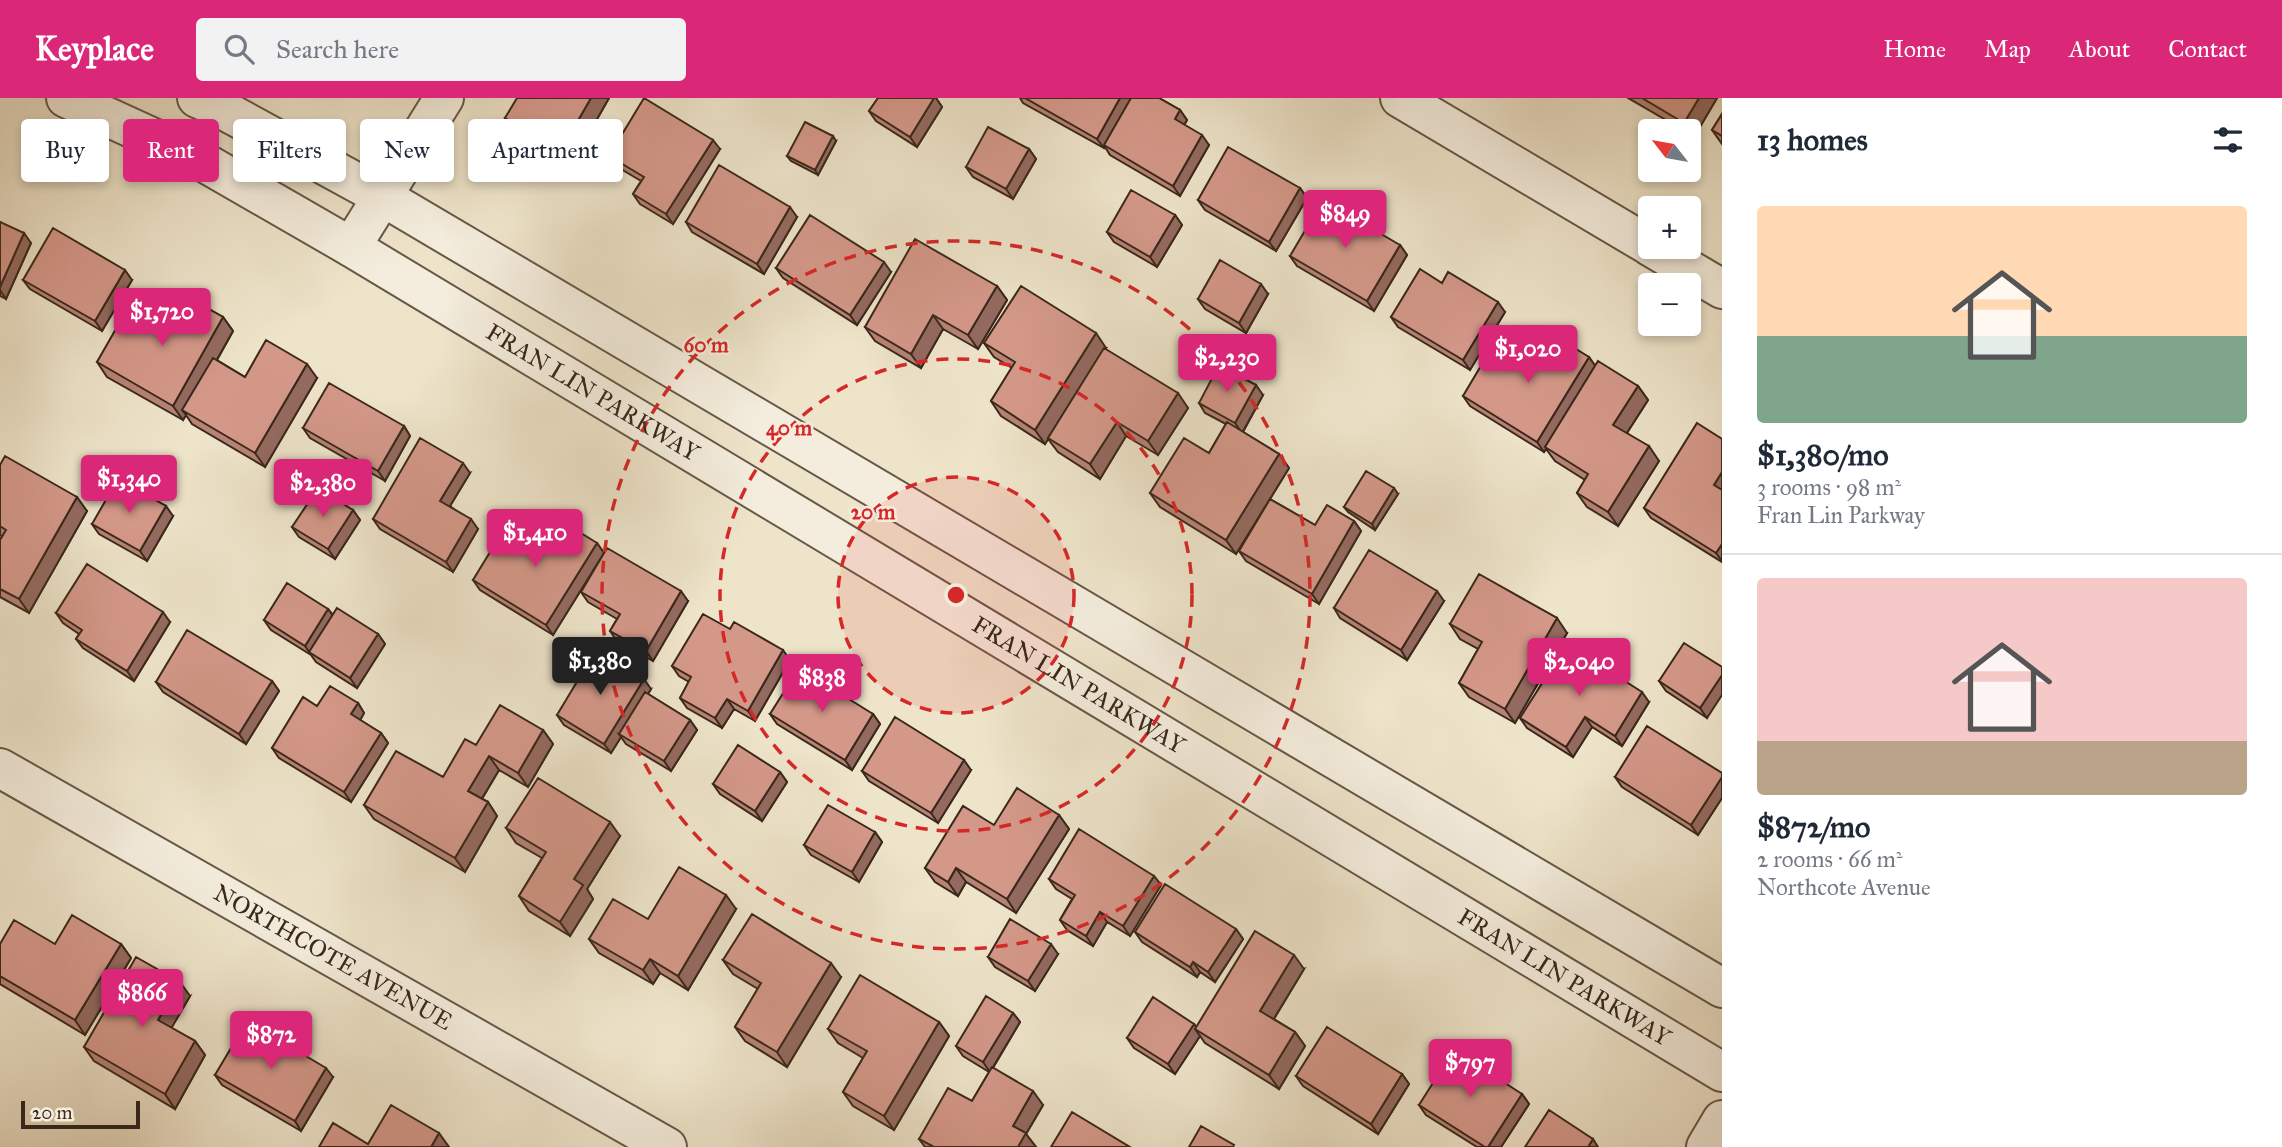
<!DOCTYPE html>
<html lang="en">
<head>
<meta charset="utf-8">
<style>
	:root { --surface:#fff; --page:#f2f2f3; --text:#1f2937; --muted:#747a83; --line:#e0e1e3; --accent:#db2777 }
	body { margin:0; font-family:"IM FELL Great Primer",serif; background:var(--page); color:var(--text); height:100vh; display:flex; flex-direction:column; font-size:26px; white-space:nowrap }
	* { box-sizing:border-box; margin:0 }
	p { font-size:23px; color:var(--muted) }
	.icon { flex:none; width:38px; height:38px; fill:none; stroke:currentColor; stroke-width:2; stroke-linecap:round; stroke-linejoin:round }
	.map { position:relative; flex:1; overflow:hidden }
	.panel { display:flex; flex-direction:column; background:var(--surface); width:560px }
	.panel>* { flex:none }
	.top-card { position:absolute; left:21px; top:21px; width:665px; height:63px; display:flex; gap:14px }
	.needle { width:46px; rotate:301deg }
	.fabs { position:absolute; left:1638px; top:21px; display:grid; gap:14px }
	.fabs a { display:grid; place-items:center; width:63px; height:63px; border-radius:7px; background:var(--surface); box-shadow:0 4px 10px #0003; font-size:35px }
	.scale { position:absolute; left:21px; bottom:18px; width:119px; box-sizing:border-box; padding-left:7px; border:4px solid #3a281b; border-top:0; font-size:19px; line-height:24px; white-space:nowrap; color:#3a281b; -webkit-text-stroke:5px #f4eddd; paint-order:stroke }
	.price { position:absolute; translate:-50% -60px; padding:0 16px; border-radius:7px; background:var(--accent); color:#fff; font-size:23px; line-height:46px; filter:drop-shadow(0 2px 4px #0008) }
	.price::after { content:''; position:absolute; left:50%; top:42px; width:21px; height:16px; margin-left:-10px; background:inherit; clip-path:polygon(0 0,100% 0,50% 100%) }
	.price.on { background:#222; color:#fff }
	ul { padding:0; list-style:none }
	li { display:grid; align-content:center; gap:14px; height:371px; padding:0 35px }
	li+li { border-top:2px solid var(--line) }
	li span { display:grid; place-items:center; height:217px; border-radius:7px; color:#555 }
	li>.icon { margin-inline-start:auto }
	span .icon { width:126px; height:126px; fill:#fffc; stroke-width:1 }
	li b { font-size:30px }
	h2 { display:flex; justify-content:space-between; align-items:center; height:84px; padding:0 35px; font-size:30px }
	.tag { padding:0 24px; border-radius:7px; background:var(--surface); box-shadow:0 4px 10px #0003; font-size:24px; line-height:63px }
	.tag.on { background:var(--accent); color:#fff }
	header { display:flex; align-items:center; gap:42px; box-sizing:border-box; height:98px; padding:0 35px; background:var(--accent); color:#fff }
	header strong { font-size:33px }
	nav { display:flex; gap:38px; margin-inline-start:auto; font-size:24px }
	.search { width:490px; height:63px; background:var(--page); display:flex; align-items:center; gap:18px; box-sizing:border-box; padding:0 24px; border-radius:7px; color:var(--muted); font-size:26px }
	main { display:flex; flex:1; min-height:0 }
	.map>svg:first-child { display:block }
</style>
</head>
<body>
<header>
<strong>Keyplace</strong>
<div class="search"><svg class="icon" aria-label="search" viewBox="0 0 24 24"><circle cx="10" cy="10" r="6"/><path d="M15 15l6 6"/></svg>Search here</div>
<nav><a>Home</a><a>Map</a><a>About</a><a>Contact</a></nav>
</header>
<main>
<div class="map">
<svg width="1722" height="1049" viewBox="0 0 1722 1049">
	<rect width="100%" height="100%" fill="#eee4ca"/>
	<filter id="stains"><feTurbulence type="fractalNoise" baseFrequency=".00286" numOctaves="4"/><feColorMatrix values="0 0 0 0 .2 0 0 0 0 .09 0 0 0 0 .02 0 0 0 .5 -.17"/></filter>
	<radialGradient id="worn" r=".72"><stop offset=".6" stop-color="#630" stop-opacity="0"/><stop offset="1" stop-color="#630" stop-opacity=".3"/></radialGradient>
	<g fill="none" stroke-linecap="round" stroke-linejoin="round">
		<defs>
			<g id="minor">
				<path d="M1400,0L1650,148"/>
				<path d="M351,149L444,0"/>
				<path d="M1651,149L1722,191"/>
				<path id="s1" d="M0,670L667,1049"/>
				<path d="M1706,1049L1722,1022"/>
			</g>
			<g id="tertiary">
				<path id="s2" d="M66,0L195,59L351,149L1722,974"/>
				<path d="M197,0L220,10L383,99L1722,890"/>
			</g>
		</defs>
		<use href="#minor" stroke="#675747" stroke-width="42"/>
		<use href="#tertiary" stroke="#675747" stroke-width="42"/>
		<use href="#minor" stroke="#f4eddd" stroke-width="38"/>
		<use href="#tertiary" stroke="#f4eddd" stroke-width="38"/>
	</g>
	<path fill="#b68376" stroke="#3a281b" stroke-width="2" d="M609,0L571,67L515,35L505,20Z
		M878,0H936L942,9L917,49L876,23L869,13Z
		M1020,0H1159L1180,12L1187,22L1184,27L1209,47L1180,98L1110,57L1105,49L1104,50L1023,5Z
		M1628,0H1717L1694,39L1689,36V33H1685Z
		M1722,16V46L1712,32Z
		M836,43L818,77L791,63L787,58Z
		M720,51L673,126L640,106L633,96L641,83L616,68L609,58Z
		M1029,51L1036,61L1013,101L973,79L966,69Z
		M1300,90L1307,100L1276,153L1205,112L1198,102Z
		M1175,117L1182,127L1157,169L1114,144L1107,134Z
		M797,119L764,176L692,134L686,124Z
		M0,124L31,145L6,201L0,198Z
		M1400,147L1407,157L1374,213L1297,168L1290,158Z
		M776,170L891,174L857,227L783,180Z
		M23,182H132L102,233L30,191Z
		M1442,185L1505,214L1470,272L1398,229L1391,219Z
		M997,188L1007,202L978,251L943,231L921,270L875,243L865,229Z
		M1268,196L1246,235L1205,211L1198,201Z
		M223,219L233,233L217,262L245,279L317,280L265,369L192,326L186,317L183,322L107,279L97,264L157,233Z
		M984,245L1106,250L1105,251L1188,310L1158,357L1126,338L1100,381L1058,354L1048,341L1045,346L1001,318L991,303L1012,270L994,259Z
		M1589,259L1595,268L1638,288L1648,302L1627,335L1659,363L1618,428L1587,409L1577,395L1585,382L1555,363L1546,351L1544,354L1470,308L1463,298L1523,271Z
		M1263,297L1243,334L1279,356L1289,370L1270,401L1315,427L1354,423L1361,433L1319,506L1246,463L1239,453L1268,405L1236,456L1160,409L1150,395L1209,355L1226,326L1205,315L1199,305Z
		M404,328L410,338L385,383L310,340L303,330Z
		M1722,341V464L1651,420L1644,410Z
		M0,367L87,413L29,515L0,499V442L2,438L0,437Z
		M470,375L450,408L478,431L453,474L380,431L373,421Z
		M1398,396L1375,432L1348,414L1344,409Z
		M353,412L360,422L335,461L299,439L292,429Z
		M173,418L147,463L99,436L92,426Z
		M597,445L604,455L553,537L480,492L473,482L542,451Z
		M581,494L688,503L653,563L617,543L610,533L617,521L588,504Z
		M1444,503L1407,562L1340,520L1334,510Z
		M328,511L333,517L378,536L385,546L357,590L316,564L311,557L271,532L264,522Z
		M56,515L170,524L134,583L83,550L76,541L79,536L63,525Z
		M1450,526L1567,535L1515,625L1469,599L1459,585L1478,551L1460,541Z
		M730,531L790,562L755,623L734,611L722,630L687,610L680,600L689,584L679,578L672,568Z
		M1722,569L1707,620L1666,593L1659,583Z
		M272,583L279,593L246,646L163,594L156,584Z
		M651,591L648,596L690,622L697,632L671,673L626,646L621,639L611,655L564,627L557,617Z
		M1649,604L1622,648L1592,629L1573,659L1527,630L1520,620Z
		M358,605L364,615L360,622L381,635L388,645L351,704L279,660L272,650L317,608Z
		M770,616H873L880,626L852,672L777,626Z
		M543,632L553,646L528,689L499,672L482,701L488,704L497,718L465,774L374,721L364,707L443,679L476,647Z
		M971,672L938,725L869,683L862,673Z
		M780,674L787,684L762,723L720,696L713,686Z
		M1722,675V700L1698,737L1622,689L1615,679Z
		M1059,717L1069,731L1016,815L966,784L958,798L935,784L925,770L994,727Z
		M506,730L620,738L587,791L593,801L570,838L529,813L519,798L542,760L516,745Z
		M875,734L882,744L859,784L811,757L804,747Z
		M1154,778L1161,787L1130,838L1107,824L1093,848L1067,832L1060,822L1072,801L1056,791L1049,781Z
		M736,811L688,892L660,875L653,886L599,855L589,841L648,821Z
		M1236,831L1243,841L1215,884L1200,874L1197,879L1142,844L1135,834Z
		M0,846H121L131,860L85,937L0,886Z
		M1058,856L1035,893L995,869L988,859Z
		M723,862L841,879L787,969L745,943L735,929L758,891L733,876Z
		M1304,871L1274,921L1295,934L1305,948L1279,991L1205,945L1200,938L1175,976L1134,950L1127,940L1194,926L1196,929Z
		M190,898L171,930L195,943L205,957L175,1011L94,963L84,949Z
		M1013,915L1020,924L993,970L1043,1007L1026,1036L1036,1049H925L919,1041L972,1003L989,974L963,958L956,948Z
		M939,924L949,938L894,1032L853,1008L843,994L863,960L838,945L828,931Z
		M1402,976L1409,986L1378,1036L1303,988L1296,978Z
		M215,977L333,979L301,1033L222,987Z
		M1522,996L1529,1006L1501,1049H1477L1426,1017L1419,1007Z"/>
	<path fill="#946a60" stroke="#3a281b" stroke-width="2" d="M591,0H609L571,67L561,52Z
		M934,0H936L942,9L917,49L910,39Z
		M1120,0H1132L1104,50L1097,41Z
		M1699,0H1717L1694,39L1684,25Z
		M1180,12L1187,22L1182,31L1175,21Z
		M1202,37L1209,47L1180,98L1173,88Z
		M833,38L836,43L818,77L815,72Z
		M713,42L720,51L673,126L666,116Z
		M1029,51L1036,61L1013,101L1006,91Z
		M1300,90L1307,100L1276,153L1269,144Z
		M790,109L797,119L764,176L757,166Z
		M1175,117L1182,127L1157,169L1150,159Z
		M24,135L31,145L6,201L0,192V189Z
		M1400,147L1407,157L1374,213L1367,203Z
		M884,164L891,174L857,227L850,217Z
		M125,172L132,182L102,233L95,223Z
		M1261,186L1268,196L1246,235L1239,225Z
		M997,188L1007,202L978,251L968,237Z
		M1498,204L1505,214L1470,272L1463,262Z
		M933,217L943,231L921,270L911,256Z
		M223,219L233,233L187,315L182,312L186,317L183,322L173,308Z
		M1096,235L1106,250L1045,346L1035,332Z
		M1589,259L1596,269L1544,354L1537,344Z
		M307,266L317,280L265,369L255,355Z
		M1256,287L1263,297L1242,335L1235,325Z
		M1638,288L1648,302L1623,341L1613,327Z
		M1178,295L1188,310L1158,357L1148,343Z
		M1117,324L1126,338L1100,381L1090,366Z
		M404,328L410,338L385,383L378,373Z
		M1649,348L1659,363L1618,428L1608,414Z
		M1279,356L1289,370L1236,456L1226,442Z
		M463,365L470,375L447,413L440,403Z
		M1722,374V395L1714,387Z
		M1394,390L1398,396L1375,432L1372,426Z
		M77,399L87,413L29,515L19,501Z
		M166,408L173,418L147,463L140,453Z
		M353,412L360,422L335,461L328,451Z
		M471,421L478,431L453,474L446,464Z
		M1354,423L1361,433L1319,506L1312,496Z
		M597,445L604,455L553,537L546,527Z
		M1722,446V463L1716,455Z
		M681,493L688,503L653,563L646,553Z
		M1437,493L1444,503L1407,562L1401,552Z
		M328,511L335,521L310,555L305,548Z
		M163,514L170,524L134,583L127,573Z
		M1557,520L1567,535L1515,625L1505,611Z
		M378,536L385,546L357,590L350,580Z
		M783,552L790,562L755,623L748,613Z
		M1722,577V597L1707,620L1700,610Z
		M644,581L651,591L622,637L619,636L621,639L611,655L604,646Z
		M272,583L279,593L246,646L239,636Z
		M1642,594L1649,604L1622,648L1615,638Z
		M727,601L734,611L722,630L715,620Z
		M358,605L364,615L358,626L351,616Z
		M873,616L880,626L852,672L845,662Z
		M1585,619L1592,629L1573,659L1566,649Z
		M690,622L697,632L671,673L664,663Z
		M543,632L553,646L528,689L518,675Z
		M381,635L388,645L351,704L344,694Z
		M489,658L499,672L478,707L468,693Z
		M964,662L971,672L938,725L931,715Z
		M780,674L787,684L762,723L755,713Z
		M1722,679V700L1698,737L1691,727Z
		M488,704L497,718L465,774L455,760Z
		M1059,717L1069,731L1016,815L1007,801Z
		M610,724L620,738L587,791L593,801L570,838L560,824L574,781Z
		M875,734L882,744L859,784L852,774Z
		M956,770L966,784L958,798L948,784Z
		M1154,778L1161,787L1130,838L1123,828Z
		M726,797L736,811L688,892L678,878Z
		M1100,814L1107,824L1093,848L1086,838Z
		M1236,831L1243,841L1215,884L1208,874Z
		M121,846L131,860L85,937L75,922Z
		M1051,846L1058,856L1035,893L1028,883Z
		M1294,857L1304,871L1270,927L1260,913Z
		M650,861L660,875L653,886L643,872Z
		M1193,864L1200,874L1197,879L1190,869Z
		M831,865L841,879L787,969L777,954Z
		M180,884L190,898L168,936L158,922Z
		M1013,915L1020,924L990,974L983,964Z
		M939,924L949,938L894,1032L884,1018Z
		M1194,926L1200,934L1195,931L1200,938L1175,976L1168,966Z
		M1295,934L1305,948L1279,991L1269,977Z
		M195,943L205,957L175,1011L165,996Z
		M326,970L333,979L301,1033L295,1023Z
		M1402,976L1409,986L1378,1036L1371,1026Z
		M1033,993L1043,1007L1026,1036L1036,1049H1018L1013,1028Z
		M1522,996L1529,1006L1501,1049H1488Z
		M439,1035L449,1049H431Z
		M1593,1041L1598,1049H1588Z"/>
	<path fill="#d49889" stroke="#3a281b" stroke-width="2" d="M517,0H591L561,52L505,20Z
		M644,0L713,42L666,116L633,96L644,79L609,58Z
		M878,0H934L910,39L869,13Z
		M1025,0H1120L1097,41Z
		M1131,0H1159L1180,12L1175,21L1202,37L1173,88L1104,47Z
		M1642,0H1699L1684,25Z
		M1722,16V38L1712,32Z
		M805,24L833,38L815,72L787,58Z
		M988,29L1029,51L1006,91L966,69Z
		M1228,49L1300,90L1269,144L1198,102Z
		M719,67L790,109L757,166L686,124Z
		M1131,92L1175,117L1150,159L1107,134Z
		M1323,102L1400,147L1367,203L1290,158Z
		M810,117L884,164L850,217L776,170Z
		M0,124L24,135L0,189Z
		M53,130L125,172L95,223L23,182Z
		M915,141L997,188L968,237L933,217L911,256L865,229Z
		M1220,162L1261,186L1239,225L1198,201Z
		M1420,171L1442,185L1448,174L1498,204L1463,262L1391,219Z
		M1021,188L1096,235L1035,332L991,303L1015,264L984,245Z
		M179,194L223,219L173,308L97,264L125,215L157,233Z
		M1547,233L1589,259L1537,344L1463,298L1491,251L1523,271Z
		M266,242L307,266L255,355L182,312L213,260L245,279Z
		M1104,250L1178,295L1148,343L1117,324L1090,366L1048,340Z
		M1598,263L1638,288L1613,327L1649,348L1608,414L1577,395L1588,376L1545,349Z
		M1219,267L1256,287L1235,325L1199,305Z
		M329,285L404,328L378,373L303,330Z
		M1227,324L1279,356L1226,442L1150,395L1184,340L1209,355Z
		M1697,325L1722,341V374L1714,387L1722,392V446L1716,455L1644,410Z
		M420,340L463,365L440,403L471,421L446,464L373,421Z
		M5,358L77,399L19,501L0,491V442L6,432L0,428V367Z
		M1366,373L1394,390L1372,426L1344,409Z
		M118,381L166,408L140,453L92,426Z
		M318,390L353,412L328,451L292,429Z
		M1270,401L1315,427L1327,407L1354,423L1312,496L1239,453Z
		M560,422L597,445L546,527L473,482L506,428L542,451Z
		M607,450L681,493L646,553L610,533L620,516L581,494Z
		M1369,452L1437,493L1401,552L1334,510Z
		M87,466L163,514L127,573L76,541L82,532L56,515Z
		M1479,476L1557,520L1505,611L1459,585L1482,544L1450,526Z
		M287,485L328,511L305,548L264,522Z
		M337,510L378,536L350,580L309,554Z
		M703,516L730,531L734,524L783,552L748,613L727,601L715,620L680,600L691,579L672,568Z
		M187,532L272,583L239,636L156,584Z
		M1684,545L1722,569V577L1700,610L1659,583Z
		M1567,546L1642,594L1615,638L1585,619L1566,649L1520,620Z
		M596,552L644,581L604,646L557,617Z
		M799,570L873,616L845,662L770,616Z
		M330,588L358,605L351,616L381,635L344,694L272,650L303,599L317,608Z
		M645,594L690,622L664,663L619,636Z
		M500,607L543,632L518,675L489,658L468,693L488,704L455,760L364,707L396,653L443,679L465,641L476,647Z
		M895,619L964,662L931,715L862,673Z
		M1647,628L1722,675V679L1691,727L1615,679Z
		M738,647L780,674L755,713L713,686Z
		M538,680L610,724L574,781L583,787L560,824L519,798L546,754L506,730Z
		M1017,690L1059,717L1007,801L956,770L948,784L925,770L963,708L994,727Z
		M828,707L875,734L852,774L804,747Z
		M1079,731L1154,778L1123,828L1100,814L1086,838L1060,822L1075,797L1049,781Z
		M679,769L726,797L678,878L650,861L643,872L589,841L613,801L648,821Z
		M1165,786L1236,831L1208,874L1193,864L1190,869L1135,834Z
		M752,816L831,865L777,954L735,929L761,885L723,862Z
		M72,817L121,846L75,922L0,878V846L14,822L55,846Z
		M1010,821L1051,846L1028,883L988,859Z
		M1255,833L1294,857L1260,913L1295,934L1269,977L1195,931Z
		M136,859L180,884L158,922L195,943L165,996L84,949Z
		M860,877L939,924L884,1018L843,994L867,953L828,931Z
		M986,898L1013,915L983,964L956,948Z
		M1153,899L1194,926L1168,966L1127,940Z
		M247,923L326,970L295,1023L215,977Z
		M1327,929L1402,976L1371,1026L1296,978Z
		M1454,952L1522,996L1488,1049H1485L1419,1007Z
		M992,969L1033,993L1013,1028L1026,1035L1018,1049H934L919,1041L948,990L972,1003Z
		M391,1007L439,1035L431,1049H319L333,1025L368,1046Z
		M1549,1012L1593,1041L1588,1049H1525Z
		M1072,1014L1130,1049H1051Z
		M1201,1028L1234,1047L1233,1049H1189Z"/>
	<circle cx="956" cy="497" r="118" fill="#d62828" fill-opacity=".12"/>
	<g fill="none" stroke="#d62828" stroke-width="3.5" stroke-dasharray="12 9">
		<circle cx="956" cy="497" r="118"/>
		<circle cx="956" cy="497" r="236"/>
		<circle cx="956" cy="497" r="354"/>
	</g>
	<g text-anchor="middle" stroke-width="5" stroke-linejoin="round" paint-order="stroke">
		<g font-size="24" fill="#3a281b" stroke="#f4eddd">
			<text dy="8" stroke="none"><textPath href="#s2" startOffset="604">FRAN LIN PARKWAY</textPath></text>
			<text dy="8" stroke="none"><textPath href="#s2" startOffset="1171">FRAN LIN PARKWAY</textPath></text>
			<text dy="8" stroke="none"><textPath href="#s1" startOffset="383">NORTHCOTE AVENUE</textPath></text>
			<text dy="8" stroke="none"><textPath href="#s2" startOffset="1738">FRAN LIN PARKWAY</textPath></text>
		</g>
	</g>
	<circle cx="956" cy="497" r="10" fill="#d62828" stroke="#f4eddd" stroke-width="3.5"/>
	<g font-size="21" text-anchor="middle" font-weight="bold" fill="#d62828" stroke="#f4eddd" stroke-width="5" stroke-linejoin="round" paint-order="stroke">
		<text x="706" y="254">60 m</text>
		<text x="789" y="337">40 m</text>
		<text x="873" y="421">20 m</text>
	</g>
	<rect width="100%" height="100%" filter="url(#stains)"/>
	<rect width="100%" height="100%" fill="url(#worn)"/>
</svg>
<div class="fabs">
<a><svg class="needle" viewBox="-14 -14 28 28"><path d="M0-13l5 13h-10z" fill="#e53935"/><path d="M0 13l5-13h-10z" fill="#747a83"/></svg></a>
<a>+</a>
<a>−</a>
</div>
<div class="scale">20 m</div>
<b class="price" style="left:1345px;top:152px">$849</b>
<b class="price" style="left:162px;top:250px">$1,720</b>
<b class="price" style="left:1528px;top:287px">$1,020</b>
<b class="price" style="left:1227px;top:296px">$2,230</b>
<b class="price" style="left:129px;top:417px">$1,340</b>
<b class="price" style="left:323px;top:421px">$2,380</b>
<b class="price" style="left:535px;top:471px">$1,410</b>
<b class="price on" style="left:600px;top:599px">$1,380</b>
<b class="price" style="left:1579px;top:600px">$2,040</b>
<b class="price" style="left:822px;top:616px">$838</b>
<b class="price" style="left:142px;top:931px">$866</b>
<b class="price" style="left:271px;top:973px">$872</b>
<b class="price" style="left:1470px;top:1001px">$797</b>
<div class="top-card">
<a class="tag">Buy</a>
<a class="tag on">Rent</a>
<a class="tag">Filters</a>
<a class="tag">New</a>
<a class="tag">Apartment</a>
</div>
</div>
<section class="panel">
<h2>13 homes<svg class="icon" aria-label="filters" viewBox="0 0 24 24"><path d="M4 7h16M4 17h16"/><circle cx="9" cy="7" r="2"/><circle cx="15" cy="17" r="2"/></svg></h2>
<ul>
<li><span style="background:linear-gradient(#ffd9b3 60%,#7fa58c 0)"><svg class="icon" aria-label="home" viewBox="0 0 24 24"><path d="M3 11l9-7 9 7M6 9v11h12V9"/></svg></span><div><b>$1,380/mo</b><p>3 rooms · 98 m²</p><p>Fran Lin Parkway</p></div></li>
<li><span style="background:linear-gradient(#f6c9c9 75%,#b9a48a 0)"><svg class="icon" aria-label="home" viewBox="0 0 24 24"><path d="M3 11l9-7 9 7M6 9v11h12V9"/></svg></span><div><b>$872/mo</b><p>2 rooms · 66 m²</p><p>Northcote Avenue</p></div></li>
</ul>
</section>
</main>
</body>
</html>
